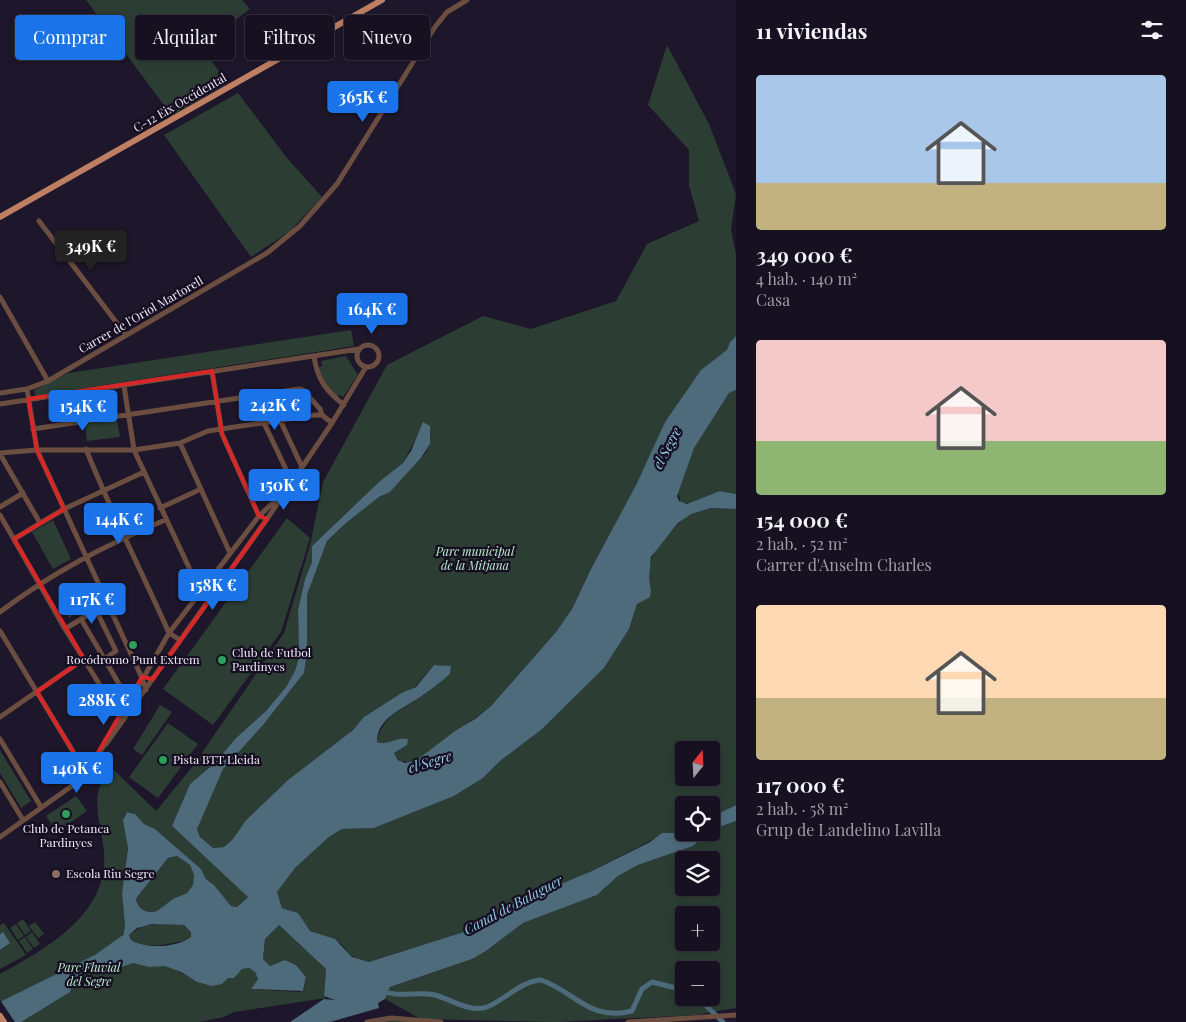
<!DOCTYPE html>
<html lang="es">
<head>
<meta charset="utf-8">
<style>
	:root { --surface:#161020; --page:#231e2d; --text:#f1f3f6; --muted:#9e9da5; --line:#35303e; --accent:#1a73e8 }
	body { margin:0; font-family:"Playfair Display",serif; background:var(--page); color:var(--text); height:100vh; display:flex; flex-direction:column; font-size:19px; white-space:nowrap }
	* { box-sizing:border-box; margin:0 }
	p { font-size:16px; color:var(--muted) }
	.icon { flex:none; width:28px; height:28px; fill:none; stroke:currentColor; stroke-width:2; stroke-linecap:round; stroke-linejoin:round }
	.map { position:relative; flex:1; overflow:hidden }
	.panel { display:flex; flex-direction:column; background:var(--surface); width:450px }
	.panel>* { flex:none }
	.hud { position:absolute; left:15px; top:15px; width:475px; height:45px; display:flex; gap:10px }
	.needle { width:32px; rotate:18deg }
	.controls { position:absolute; left:675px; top:741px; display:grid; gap:10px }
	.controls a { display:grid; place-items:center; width:45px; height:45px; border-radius:5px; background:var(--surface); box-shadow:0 2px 8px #0003,0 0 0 1px var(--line); font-size:25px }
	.price { position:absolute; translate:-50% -42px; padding:0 11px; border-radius:5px; background:var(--accent); color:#fff; font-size:16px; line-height:32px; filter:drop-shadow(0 1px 2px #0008) }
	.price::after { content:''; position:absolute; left:50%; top:30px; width:15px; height:11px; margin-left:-8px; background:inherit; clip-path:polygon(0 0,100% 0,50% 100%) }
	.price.active { background:#222; color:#fff }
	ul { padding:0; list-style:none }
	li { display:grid; align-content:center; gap:10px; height:265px; padding:0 20px }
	li span { display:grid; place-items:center; height:155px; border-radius:5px; color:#555 }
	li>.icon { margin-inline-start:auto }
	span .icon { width:90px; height:90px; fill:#fffc; stroke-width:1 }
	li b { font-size:21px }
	h2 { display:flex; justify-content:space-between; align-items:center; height:60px; padding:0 20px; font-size:21px }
	.pill { padding:0 18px; border-radius:5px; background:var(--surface); box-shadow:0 2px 8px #0003,0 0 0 1px var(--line); font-size:18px; line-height:45px }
	.pill.active { background:var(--accent); color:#fff }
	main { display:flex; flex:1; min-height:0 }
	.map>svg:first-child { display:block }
</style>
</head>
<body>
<main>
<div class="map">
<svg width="736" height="1022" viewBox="0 0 736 1022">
	<rect width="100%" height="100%" fill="#1e162a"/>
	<path fill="#2c3e33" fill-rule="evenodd" d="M86,0H242L250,9L200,46L228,83L172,116Z
		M667,45L709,124L736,194L731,230L736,255V336L730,342L728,350L694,380L665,422L636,485L591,569L572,609L556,632L491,706L423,757L408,762L400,761L394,753L407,745L406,738L382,744L377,742V740C385,714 398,712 418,699C429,692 440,682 450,674L451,666L434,665L415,687L403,692L367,715L353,730L288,780L246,820L233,839L224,847L213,848L200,837L197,829L199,821L224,766L263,725L304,673L307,653V595L327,541L346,523L379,497L390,492L425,454L430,444L419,433L403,463L380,481L312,546V562L305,579L298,610L299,657L295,671L286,687L266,711L235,739L215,763L190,784L172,826L248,896L237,907L231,906L214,885L206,879L201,869L155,829L144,824L133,813L127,812L124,816L128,847L122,893L125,926L122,936L146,966C153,967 160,965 166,966C187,972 209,998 228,978L234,977L242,969L249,968L255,972L258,979L251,989L300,992L304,990L306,977L296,965L285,960L270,966L263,959L265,939L279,925L326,969L324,996L326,998L234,1012L224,1017L199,1022H0V974C42,951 100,919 104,866C107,829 83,800 111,767L156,811L193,766L284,633L310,545L323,482L387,365L483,316L531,329L616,301L647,244L699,221L689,185V150L648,105Z
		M238,93L287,158L322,197L290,231L251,257L164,135Z
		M351,330L354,346L35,396L34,390L69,373Z
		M346,356L358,375L343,397L339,395L337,397L326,385L318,368L322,366L321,361Z
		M736,390V494L720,491L692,503H681L678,493L693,448L729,393Z
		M276,394L280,416L251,420L248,399Z
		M117,420L120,437L87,441L85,424Z
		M711,508L736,509V805L711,817V805H684V826L676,833H665L592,871L496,911L481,920L473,929L369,962C343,957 350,947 333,939C326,936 318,935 311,931C297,922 308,914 282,908L277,892L295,868L329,837L342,829L374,828L454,796L483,778L500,761L541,730L604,668L629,629L637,604L651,588C644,564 655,548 671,532C677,526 681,520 688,515C695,511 704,511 711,508ZM684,750H711V778H684Z
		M287,518L310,538L281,632L213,725L163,689Z
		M53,520L71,559L53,569L32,532Z
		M81,589L91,605L69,618L60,602Z
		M160,705L172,712L142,755L133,749Z
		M168,723L198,744L158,798L129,777Z
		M0,750L31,801L21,808L0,773Z
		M76,796L87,811L57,832L46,816Z
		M736,821V1008L695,1015L558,1022L421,1019V1022H372L419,1018L385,999L390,987L472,959L486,951L523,923L597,895L618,876L638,865L693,846L707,833L711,832V830ZM684,860H711V888H684ZM684,915H711V942H684ZM684,970H711V998H684Z
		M177,856L190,865L194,875L193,885L187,893L173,899L157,911C147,914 139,910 136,900L138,896L168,858Z
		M23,919L31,931L25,935L17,923Z
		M35,922L44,934L38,938L29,926Z
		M4,923L26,955L0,969V925Z
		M16,924L24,936L18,940L10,928Z
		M157,924L184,925L191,932V938L187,940C168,944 148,950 131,940L129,935L142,926Z
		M32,932L40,944L34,948L26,937Z
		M25,937L33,949L27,953L19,941Z"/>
	<path fill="#4d6b7b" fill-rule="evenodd" d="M736,336V390L729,393L694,448L677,496L679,501L687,504L720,491L736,494V509L711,508L691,514L678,523L651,557L649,577L651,591L650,597L637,604L629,629L604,668L541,730L500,761L483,778L454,796L374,828L342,829L329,837L295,868L277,892L282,908L298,913L310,931L335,939L352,957L369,962L473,929L483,918L496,911L592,871L650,842L662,833H676L684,826V832L707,833L693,846L638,865L618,876L597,895L523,923L486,951L472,959L390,987L385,999L378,1003L379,1008L330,1022H290L324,999L335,1000L324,996L326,969L279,925L265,939L263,959L270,966L285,960L296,965L306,977L303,991L251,989L258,979L255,972L249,968L242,969L234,978H228L222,984L211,986L197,982L181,972L165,966L149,967L133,963L115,969L100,964L74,978L70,992L21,1022H0V1002L95,955L123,935L125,926L122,893L128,848L123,820L127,812L135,814L144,824L155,829L201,869L206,879L214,885L231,906L237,907L248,897L172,826L190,784L215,763L235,739L266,711L286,687L295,671L299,657L298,610L305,579L312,562V546L380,481L403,463L411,451L423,422L430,426V444L421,458L390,492L379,497L346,523L327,541L307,595V653L304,673L263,725L223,769L197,829L200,837L213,848L224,847L233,839L246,820L288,780L353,730L364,717L403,692L416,687L434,665L451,666L450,674C441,682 429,691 419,698C402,709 377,718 377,742C388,746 398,736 408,739L407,745L394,753L398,760L405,763L417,760L455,731L475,719L491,706L556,632L572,609L591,569L636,485L665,422L701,370L727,350L730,342ZM177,856L190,865L194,875L193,885L187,893L173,899L157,911C147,914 139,910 136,900L138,896L168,858ZM152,924L184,925L191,932V937C176,948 146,949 131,940L129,935L137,928Z
		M736,805V821L711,830V817Z
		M3,932L10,943L0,950V934Z"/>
	<path fill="#1e162a" d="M0,1000L15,1022H0Z"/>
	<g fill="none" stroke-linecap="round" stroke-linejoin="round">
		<path stroke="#4d6b7b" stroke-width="5" d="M382,991C400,998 417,991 435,995C450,999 470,1013 487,1007C505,1000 521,981 541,980C576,992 589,1022 632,1011L642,989L652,982L684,990
			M698,998L723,1022"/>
		<path stroke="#6c4e40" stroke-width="5" d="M39,221L126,335
			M0,297L48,381
			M357 356a11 11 0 1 1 22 0a11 11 0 1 1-22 0Z
			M314,356C317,379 326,391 344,405
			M212,371L222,434L259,516L262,517
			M124,386L134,450L200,591L209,600
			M27,389L37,450L142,678L146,690
			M0,393L27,389L48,381L267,253L300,226L337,184L435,27L447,12L467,0
			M0,404L359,349
			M280,420L302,467
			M264,423L292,482
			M33,429L299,389L303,390L320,409L322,415
			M180,443L230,553
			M86,449C111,512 142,572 169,633L180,640
			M0,453L37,450H134L180,443L208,431L315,415H322L332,423
			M0,454L40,523
			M0,507L23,493
			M160,508L201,489
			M0,515L65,629L121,719
			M14,539L64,509L144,472
			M96,610L116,651L105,659
			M0,612C53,572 104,546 165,520
			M81,619L119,684
			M65,629L107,603
			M0,631L86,773
			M0,717L84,659
			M113,731L169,633L259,516L279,497
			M0,739L41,807
			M106,744L267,519L332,423L366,367
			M0,782L23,820
			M0,837L76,783L86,773L107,741
			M367,1022L391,1018L441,1022
			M628,1022L736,1015"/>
		<path stroke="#be7f62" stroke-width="6" d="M0,217L382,0
			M0,1016L4,1022"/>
	</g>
	<path fill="none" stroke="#d62828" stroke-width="4" stroke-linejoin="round" d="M212,371L222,434L259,516L267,519L153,679L142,677L86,773L37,692L84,659L14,539L64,509L37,450L28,399Z"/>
	<g fill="#2e9e5b" stroke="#150d20" stroke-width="2">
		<circle cx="133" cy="645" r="5"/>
		<circle cx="222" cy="660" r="5"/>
		<circle cx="163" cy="760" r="5"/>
		<circle cx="66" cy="814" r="5"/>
	</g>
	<circle fill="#8d6e63" stroke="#150d20" stroke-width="2" cx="56" cy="874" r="5"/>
	<g text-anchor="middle" stroke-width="4.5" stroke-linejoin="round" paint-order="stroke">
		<g font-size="12" fill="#f0ebf9" stroke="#150d20">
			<text transform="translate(180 103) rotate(-30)" y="4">C-12 Eix Occidental</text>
			<text transform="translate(141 315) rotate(-30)" y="4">Carrer de l'Oriol Martorell</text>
		</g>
		<g font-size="12" font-style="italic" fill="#b9f0cd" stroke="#150d20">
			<text x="475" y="556">Parc municipal<tspan x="475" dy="14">de la Mitjana</tspan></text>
			<text x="89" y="972">Parc Fluvial<tspan x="89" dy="14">del Segre</tspan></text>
		</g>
		<g font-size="12" fill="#f0ebf9" stroke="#150d20" text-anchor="start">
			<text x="232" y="657">Club de Futbol<tspan x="232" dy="14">Pardinyes</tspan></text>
			<text x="133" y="664" text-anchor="middle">Rocódromo Punt Extrem</text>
			<text x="173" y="764">Pista BTT Lleida</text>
			<text x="66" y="833" text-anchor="middle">Club de Petanca<tspan x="66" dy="14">Pardinyes</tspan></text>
			<text x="66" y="878">Escola Riu Segre</text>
		</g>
		<g font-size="14" font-style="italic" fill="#91cbe9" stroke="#150d20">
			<text transform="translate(667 448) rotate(-62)" y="5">el Segre</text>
			<text transform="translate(430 762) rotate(-17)" y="5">el Segre</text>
			<text transform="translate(513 905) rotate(-28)" y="5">Canal de Balaguer</text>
		</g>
	</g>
</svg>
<div class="controls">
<a><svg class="needle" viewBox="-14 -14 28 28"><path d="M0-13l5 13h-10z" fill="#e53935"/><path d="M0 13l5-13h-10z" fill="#9e9da5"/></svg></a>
<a><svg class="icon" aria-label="locate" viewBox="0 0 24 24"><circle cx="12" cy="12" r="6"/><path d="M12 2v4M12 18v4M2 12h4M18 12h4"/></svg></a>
<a><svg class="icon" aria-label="layers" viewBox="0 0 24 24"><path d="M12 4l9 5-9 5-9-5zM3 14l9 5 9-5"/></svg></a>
<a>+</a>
<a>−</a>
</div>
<b class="price" style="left:363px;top:123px">365K €</b>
<b class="price active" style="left:91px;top:272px">349K €</b>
<b class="price" style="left:372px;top:335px">164K €</b>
<b class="price" style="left:275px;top:431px">242K €</b>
<b class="price" style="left:83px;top:432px">154K €</b>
<b class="price" style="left:284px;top:511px">150K €</b>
<b class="price" style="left:119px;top:545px">144K €</b>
<b class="price" style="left:213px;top:611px">158K €</b>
<b class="price" style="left:92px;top:625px">117K €</b>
<b class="price" style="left:104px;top:726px">288K €</b>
<b class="price" style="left:77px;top:794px">140K €</b>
<div class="hud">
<a class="pill active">Comprar</a>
<a class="pill">Alquilar</a>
<a class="pill">Filtros</a>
<a class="pill">Nuevo</a>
</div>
</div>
<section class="panel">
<h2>11 viviendas<svg class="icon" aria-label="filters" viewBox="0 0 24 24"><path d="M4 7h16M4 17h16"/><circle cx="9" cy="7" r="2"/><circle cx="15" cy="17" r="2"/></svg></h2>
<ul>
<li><span style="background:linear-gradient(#a9c7e8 70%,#c2b280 0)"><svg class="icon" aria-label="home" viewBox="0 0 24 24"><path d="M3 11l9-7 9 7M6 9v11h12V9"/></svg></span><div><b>349 000 €</b><p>4 hab. · 140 m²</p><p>Casa</p></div></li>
<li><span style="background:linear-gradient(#f6c9c9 65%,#8fb573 0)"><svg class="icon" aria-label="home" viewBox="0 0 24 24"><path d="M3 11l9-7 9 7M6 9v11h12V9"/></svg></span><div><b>154 000 €</b><p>2 hab. · 52 m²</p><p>Carrer d'Anselm Charles</p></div></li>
<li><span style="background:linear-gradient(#ffd9b3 60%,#c2b280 0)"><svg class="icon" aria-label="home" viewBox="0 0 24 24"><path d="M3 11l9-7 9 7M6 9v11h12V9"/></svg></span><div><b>117 000 €</b><p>2 hab. · 58 m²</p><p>Grup de Landelino Lavilla</p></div></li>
</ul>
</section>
</main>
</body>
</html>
